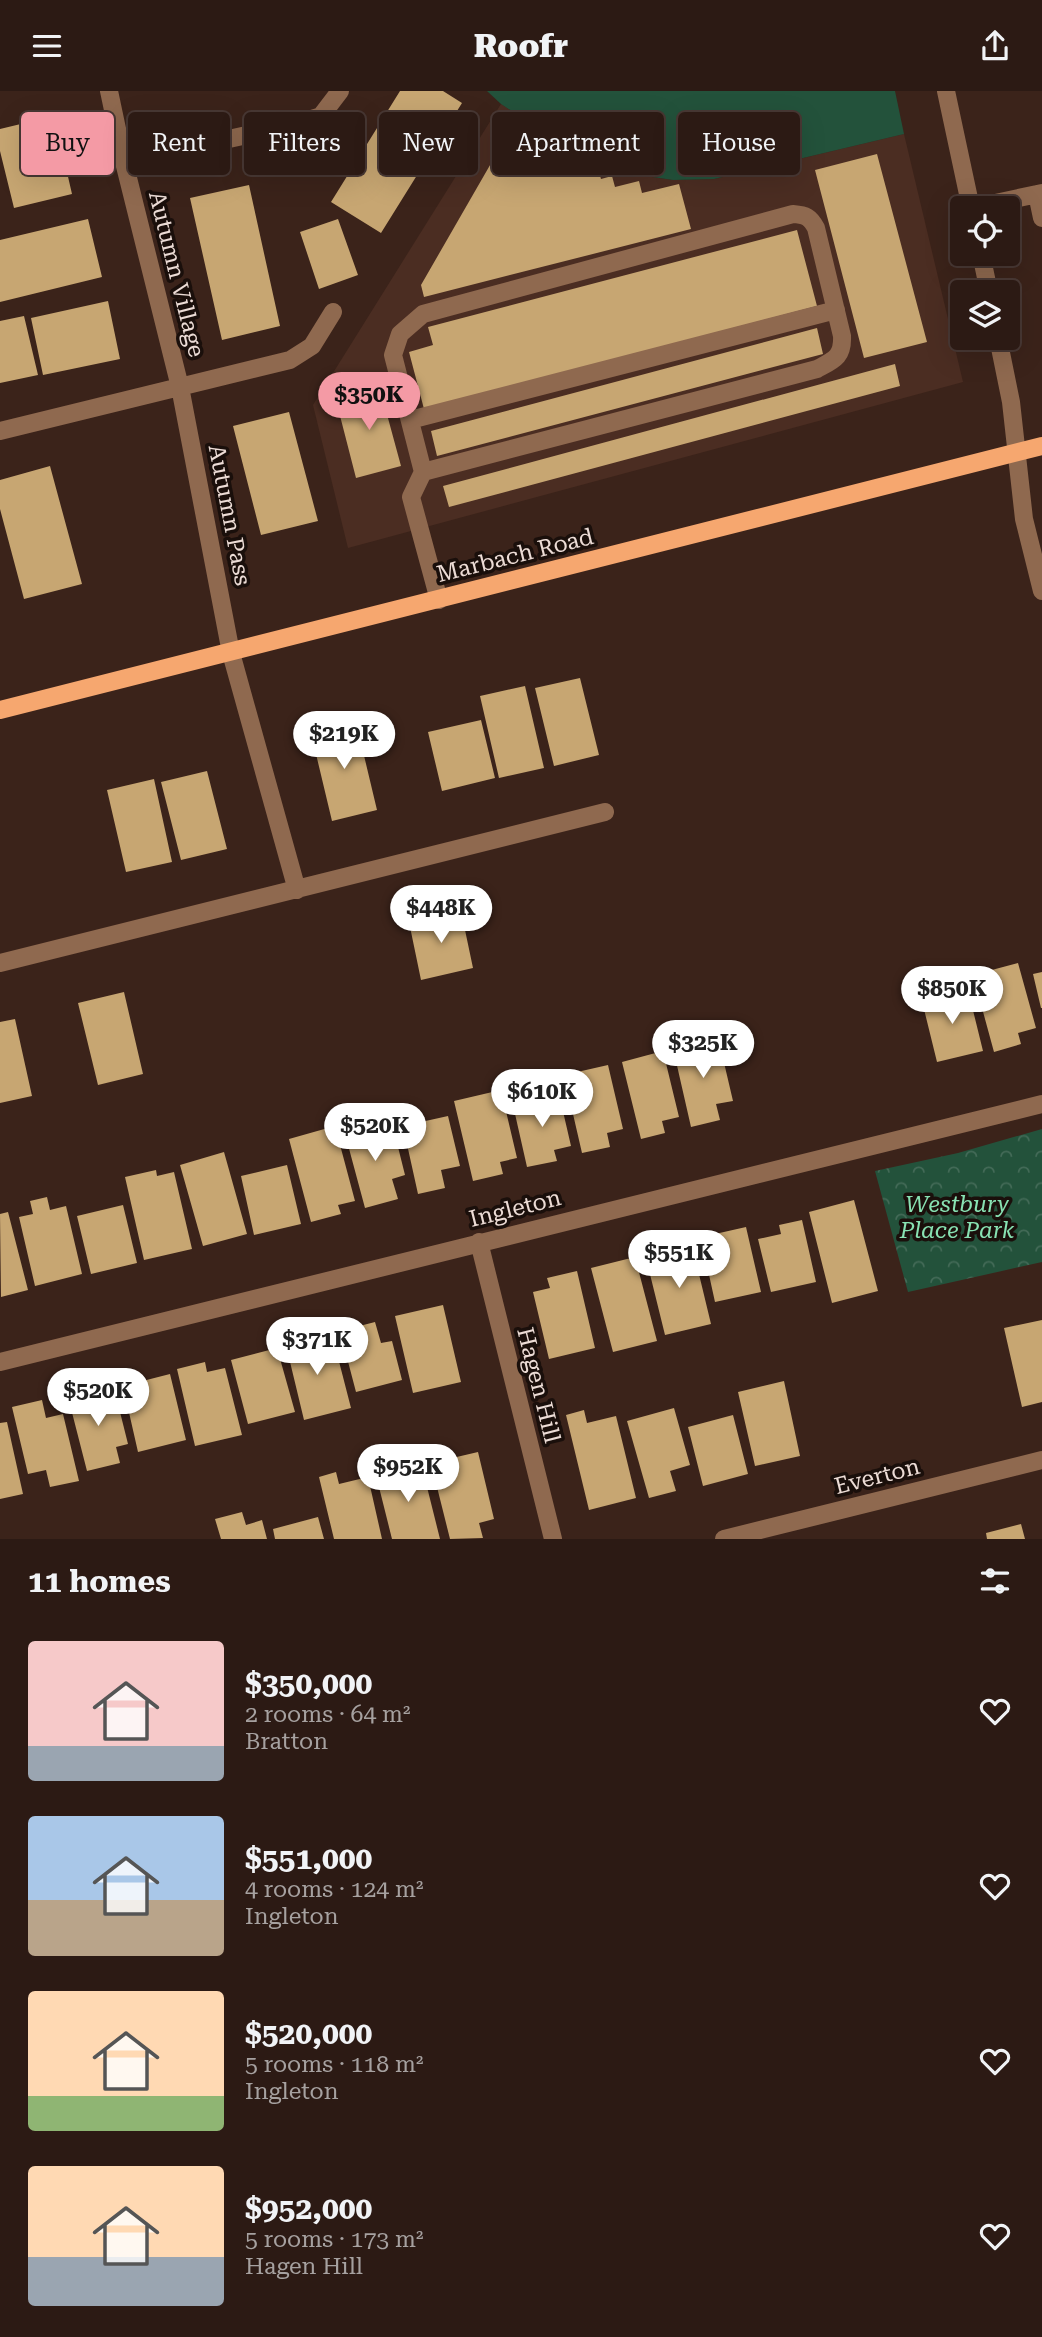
<!DOCTYPE html>
<html lang="en">
<head>
<meta charset="utf-8">
<style>
	:root { --surface:#2c1a14; --page:#34231d; --text:#f1f3f6; --muted:#a6a1a0; --line:#483834; --accent:#f49aa5 }
	body { margin:0; font-family:"Roboto Serif",serif; background:var(--page); color:var(--text); height:100vh; display:flex; flex-direction:column; font-size:26px; white-space:nowrap }
	* { box-sizing:border-box; margin:0 }
	p { font-size:23px; color:var(--muted) }
	.icon { flex:none; width:38px; height:38px; fill:none; stroke:currentColor; stroke-width:2; stroke-linecap:round; stroke-linejoin:round }
	.map { position:relative; height:1448px; overflow:hidden }
	.drawer { display:flex; flex-direction:column; background:var(--surface); flex:1 }
	.drawer>* { flex:none }
	.guide { position:absolute; left:21px; top:21px; width:1001px; height:63px; display:flex; gap:14px }
	.fabs { position:absolute; left:950px; top:105px; display:grid; gap:14px }
	.fabs a { display:grid; place-items:center; width:70px; height:70px; border-radius:7px; background:var(--surface); box-shadow:0 7px 28px #0002,0 0 0 2px var(--line); font-size:35px }
	.price { position:absolute; translate:-50% -60px; padding:0 16px; border-radius:24px; background:#fff; color:#222; font-size:23px; line-height:46px; filter:drop-shadow(0 2px 4px #0008) }
	.price::after { content:''; position:absolute; left:50%; top:42px; width:21px; height:16px; margin-left:-10px; background:inherit; clip-path:polygon(0 0,100% 0,50% 100%) }
	.price.on { background:var(--accent); color:#111 }
	ul { padding:0; list-style:none }
	li { display:flex; align-items:center; gap:21px; height:175px; padding:0 28px }
	li span { display:grid; place-items:center; flex:none; width:196px; height:140px; border-radius:7px; color:#555 }
	li>.icon { margin-inline-start:auto }
	span .icon { width:84px; height:84px; fill:#fffc; stroke-width:1 }
	li b { font-size:30px }
	h2 { display:flex; justify-content:space-between; align-items:center; height:84px; padding:0 28px; font-size:30px }
	.chip { padding:0 24px; border-radius:7px; background:var(--surface); box-shadow:0 7px 28px #0002,0 0 0 2px var(--line); font-size:24px; line-height:63px }
	.chip.on { background:var(--accent); color:#111 }
	header { display:flex; justify-content:space-between; align-items:center; height:91px; padding:0 28px; background:var(--surface); font-size:32px; font-weight:800 }
	.map>svg:first-child { display:block }
</style>
</head>
<body>
<header><svg class="icon" aria-label="menu" viewBox="0 0 24 24"><path d="M4 6h16M4 12h16M4 18h16"/></svg>Roofr<svg class="icon" aria-label="share" viewBox="0 0 24 24"><path d="M12 15V3M7 8l5-5 5 5M5 13v7h14v-7"/></svg></header>
<div class="map">
<svg width="1042" height="1448" viewBox="0 0 1042 1448">
	<defs>
		<pattern id="park-crowns" width="20" height="18" patternUnits="userSpaceOnUse" patternTransform="scale(1.75)"><rect width="20" height="18" fill="#23523b"/><path d="M2 6a3 3 0 1 1 6 0M12 15a3 3 0 1 1 6 0" fill="none" stroke="#436a57"/></pattern>
	</defs>
	<rect width="100%" height="100%" fill="#3b231a"/>
	<path fill="#4b2d22" d="M501,13L568,57L619,81L673,89L714,88L904,43L963,291L348,457L313,314Z"/>
	<path fill="#23523b" d="M487,0H895L904,43L714,88L673,89L619,81L568,57L501,13Z"/>
	<path fill="url(#park-crowns)" d="M1042,1038V1171L908,1201L875,1080L958,1062Z"/>
	<path fill="#c7a672" d="M400,0H443L462,12L381,142L331,111Z
		M54,25L72,103L14,117L0,60V38Z
		M537,46L584,74L585,80L598,77L601,88L612,85L615,96L639,90L642,102L679,93L691,138L424,206L421,194L501,55Z
		M877,63L927,251L864,267L815,79Z
		M249,94L280,235L222,249L190,107Z
		M88,128L102,186L0,211V149Z
		M338,128L358,184L319,198L300,141Z
		M797,139L817,215L424,318L409,261L433,254L428,236Z
		M108,210L120,268L43,284L31,227Z
		M24,225L38,284L0,292V230Z
		M817,237L823,263L437,365L431,340Z
		M895,273L900,295L449,416L443,395Z
		M379,294L401,375L356,387L337,313L350,310L348,302Z
		M289,321L318,430L261,444L233,335Z
		M50,375L82,493L24,508L0,418V389Z
		M580,587L599,664L554,675L535,597Z
		M525,595L544,677L499,687L480,605Z
		M481,629L495,687L442,700L428,641Z
		M356,631L377,719L332,730L311,642Z
		M207,680L227,758L181,769L161,691Z
		M154,688L172,771L126,781L107,699Z
		M461,820L473,877L421,889L409,831Z
		M1018,872L1036,937L1018,942L1021,953L994,961L973,884Z
		M1042,881V917H1041L1033,883Z
		M968,899L983,960L937,971L922,910Z
		M124,901L143,983L98,994L78,912Z
		M15,928L32,1005L0,1012V931Z
		M718,946L733,1010L716,1013L720,1029L691,1036L673,957Z
		M663,960L679,1026L662,1030L665,1042L641,1048L622,971Z
		M608,974L623,1038L607,1042L610,1056L582,1062L564,984Z
		M501,999L517,1067L500,1071L503,1083L473,1090L454,1010Z
		M559,1003L571,1055L554,1059L557,1070L527,1076L513,1014Z
		M448,1025L460,1075L441,1079L445,1097L418,1103L403,1035Z
		M378,1030L382,1048L395,1044L405,1084L392,1088L398,1108L365,1117L344,1039Z
		M335,1035L355,1110L338,1114L341,1123L311,1131L289,1048Z
		M224,1061L247,1143L203,1155L180,1074Z
		M287,1074L301,1133L254,1144L241,1085Z
		M156,1079L157,1085L174,1081L192,1158L144,1169L125,1086Z
		M47,1106L50,1119L66,1115L82,1183L35,1195L19,1126L33,1123L30,1110Z
		M854,1109L878,1200L832,1212L809,1121Z
		M123,1114L137,1172L91,1183L77,1125Z
		M8,1121L28,1199L1,1206L0,1123Z
		M802,1129L816,1191L771,1201L758,1148L781,1143L779,1134Z
		M746,1136L761,1201L715,1211L706,1170L721,1167L715,1143Z
		M691,1150L711,1233L665,1244L647,1171L666,1167L663,1156Z
		M635,1166L657,1250L613,1261L591,1177Z
		M577,1180L595,1257L549,1268L533,1201L550,1197L547,1187Z
		M443,1214L461,1291L413,1302L395,1225Z
		M1042,1229V1311L1022,1316L1004,1237Z
		M375,1231L381,1252L392,1250L402,1289L356,1301L340,1240Z
		M314,1242L316,1255L334,1251L351,1317L304,1329L285,1250Z
		M277,1257L295,1321L248,1333L231,1269Z
		M205,1271L207,1281L225,1277L242,1344L195,1355L177,1278Z
		M170,1283L186,1349L138,1361L123,1295Z
		M784,1290L800,1365L755,1375L738,1301Z
		M94,1295L98,1309L116,1305L128,1353L116,1356L120,1372L87,1380L67,1302Z
		M42,1309L46,1327L63,1323L79,1390L50,1396L46,1379L28,1383L12,1316Z
		M674,1317L690,1374L670,1380L676,1400L649,1407L627,1330Z
		M584,1319L587,1332L616,1325L636,1407L589,1419L566,1324Z
		M733,1324L748,1383L703,1395L688,1336Z
		M7,1331L23,1403L0,1408V1332Z
		M478,1361L494,1428L479,1432L483,1447L450,1448L431,1372Z
		M421,1372L440,1448H392L376,1384Z
		M336,1381L339,1393L368,1386L382,1448H334L319,1386Z
		M242,1421L246,1434L262,1429L267,1448H221L215,1428Z
		M318,1426L324,1448H275L273,1438Z
		M1021,1433L1025,1448H987L986,1442Z"/>
	<g fill="none" stroke-linecap="round" stroke-linejoin="round">
		<path stroke="#8f694f" stroke-width="18" d="M109,0L124,71L180,296L231,562L297,799
			M946,0L971,117
			M124,71L288,35L321,25L340,0
			M1037,103L1042,127
			M972,117L1042,102
			M981,163L989,201
			M998,247L1011,311L1024,428L1042,500
			M410,329L836,219
			M0,340L290,269L312,255L333,221
			M423,381L817,278C834,269 843,266 842,245L816,137C810,126 806,124 793,123L423,223L400,243L393,264L423,381L411,406L439,509
			M0,872L605,721
			M479,1151L553,1448
			M0,1271L1042,1013
			M724,1448L1042,1369"/>
		<path stroke="#f6a76f" stroke-width="18" d="M0,619L1042,355"/>
	</g>
	<g text-anchor="middle" stroke-width="7" stroke-linejoin="round" paint-order="stroke">
		<g font-size="23" fill="#ecdcd6" stroke="#1a0f0b">
			<text transform="translate(177 183) rotate(76)" y="8">Autumn Village</text>
			<text transform="translate(230 424) rotate(79)" y="8">Autumn Pass</text>
			<text transform="translate(515 464) rotate(-14)" y="8">Marbach Road</text>
			<text transform="translate(515 1117) rotate(-14)" y="8">Ingleton</text>
			<text transform="translate(539 1294) rotate(76)" y="8">Hagen Hill</text>
			<text transform="translate(877 1385) rotate(-14)" y="8">Everton</text>
		</g>
		<g font-size="23" font-style="italic" fill="#88e1b2" stroke="#1a0f0b">
			<text x="957" y="1121">Westbury<tspan x="957" dy="26">Place Park</tspan></text>
		</g>
	</g>
</svg>
<div class="fabs">
<a><svg class="icon" aria-label="locate" viewBox="0 0 24 24"><circle cx="12" cy="12" r="6"/><path d="M12 2v4M12 18v4M2 12h4M18 12h4"/></svg></a>
<a><svg class="icon" aria-label="layers" viewBox="0 0 24 24"><path d="M12 4l9 5-9 5-9-5zM3 14l9 5 9-5"/></svg></a>
</div>
<b class="price on" style="left:369px;top:341px">$350K</b>
<b class="price" style="left:344px;top:680px">$219K</b>
<b class="price" style="left:441px;top:854px">$448K</b>
<b class="price" style="left:952px;top:935px">$850K</b>
<b class="price" style="left:703px;top:989px">$325K</b>
<b class="price" style="left:542px;top:1038px">$610K</b>
<b class="price" style="left:375px;top:1072px">$520K</b>
<b class="price" style="left:679px;top:1199px">$551K</b>
<b class="price" style="left:317px;top:1286px">$371K</b>
<b class="price" style="left:98px;top:1337px">$520K</b>
<b class="price" style="left:408px;top:1413px">$952K</b>
<div class="guide">
<a class="chip on">Buy</a>
<a class="chip">Rent</a>
<a class="chip">Filters</a>
<a class="chip">New</a>
<a class="chip">Apartment</a>
<a class="chip">House</a>
</div>
</div>
<section class="drawer">
<h2>11 homes<svg class="icon" aria-label="filters" viewBox="0 0 24 24"><path d="M4 7h16M4 17h16"/><circle cx="9" cy="7" r="2"/><circle cx="15" cy="17" r="2"/></svg></h2>
<ul>
<li><span style="background:linear-gradient(#f6c9c9 75%,#9aa5b1 0)"><svg class="icon" aria-label="home" viewBox="0 0 24 24"><path d="M3 11l9-7 9 7M6 9v11h12V9"/></svg></span><div><b>$350,000</b><p>2 rooms · 64 m²</p><p>Bratton</p></div><svg class="icon" aria-label="heart" viewBox="0 0 24 24"><path d="M12 20l-8-8c-3-5 5-10 8-4 3-6 11-1 8 4z"/></svg></li>
<li><span style="background:linear-gradient(#a9c7e8 60%,#b9a48a 0)"><svg class="icon" aria-label="home" viewBox="0 0 24 24"><path d="M3 11l9-7 9 7M6 9v11h12V9"/></svg></span><div><b>$551,000</b><p>4 rooms · 124 m²</p><p>Ingleton</p></div><svg class="icon" aria-label="heart" viewBox="0 0 24 24"><path d="M12 20l-8-8c-3-5 5-10 8-4 3-6 11-1 8 4z"/></svg></li>
<li><span style="background:linear-gradient(#ffd9b3 75%,#8fb573 0)"><svg class="icon" aria-label="home" viewBox="0 0 24 24"><path d="M3 11l9-7 9 7M6 9v11h12V9"/></svg></span><div><b>$520,000</b><p>5 rooms · 118 m²</p><p>Ingleton</p></div><svg class="icon" aria-label="heart" viewBox="0 0 24 24"><path d="M12 20l-8-8c-3-5 5-10 8-4 3-6 11-1 8 4z"/></svg></li>
<li><span style="background:linear-gradient(#ffd9b3 65%,#9aa5b1 0)"><svg class="icon" aria-label="home" viewBox="0 0 24 24"><path d="M3 11l9-7 9 7M6 9v11h12V9"/></svg></span><div><b>$952,000</b><p>5 rooms · 173 m²</p><p>Hagen Hill</p></div><svg class="icon" aria-label="heart" viewBox="0 0 24 24"><path d="M12 20l-8-8c-3-5 5-10 8-4 3-6 11-1 8 4z"/></svg></li>
</ul>
</section>
</body>
</html>
